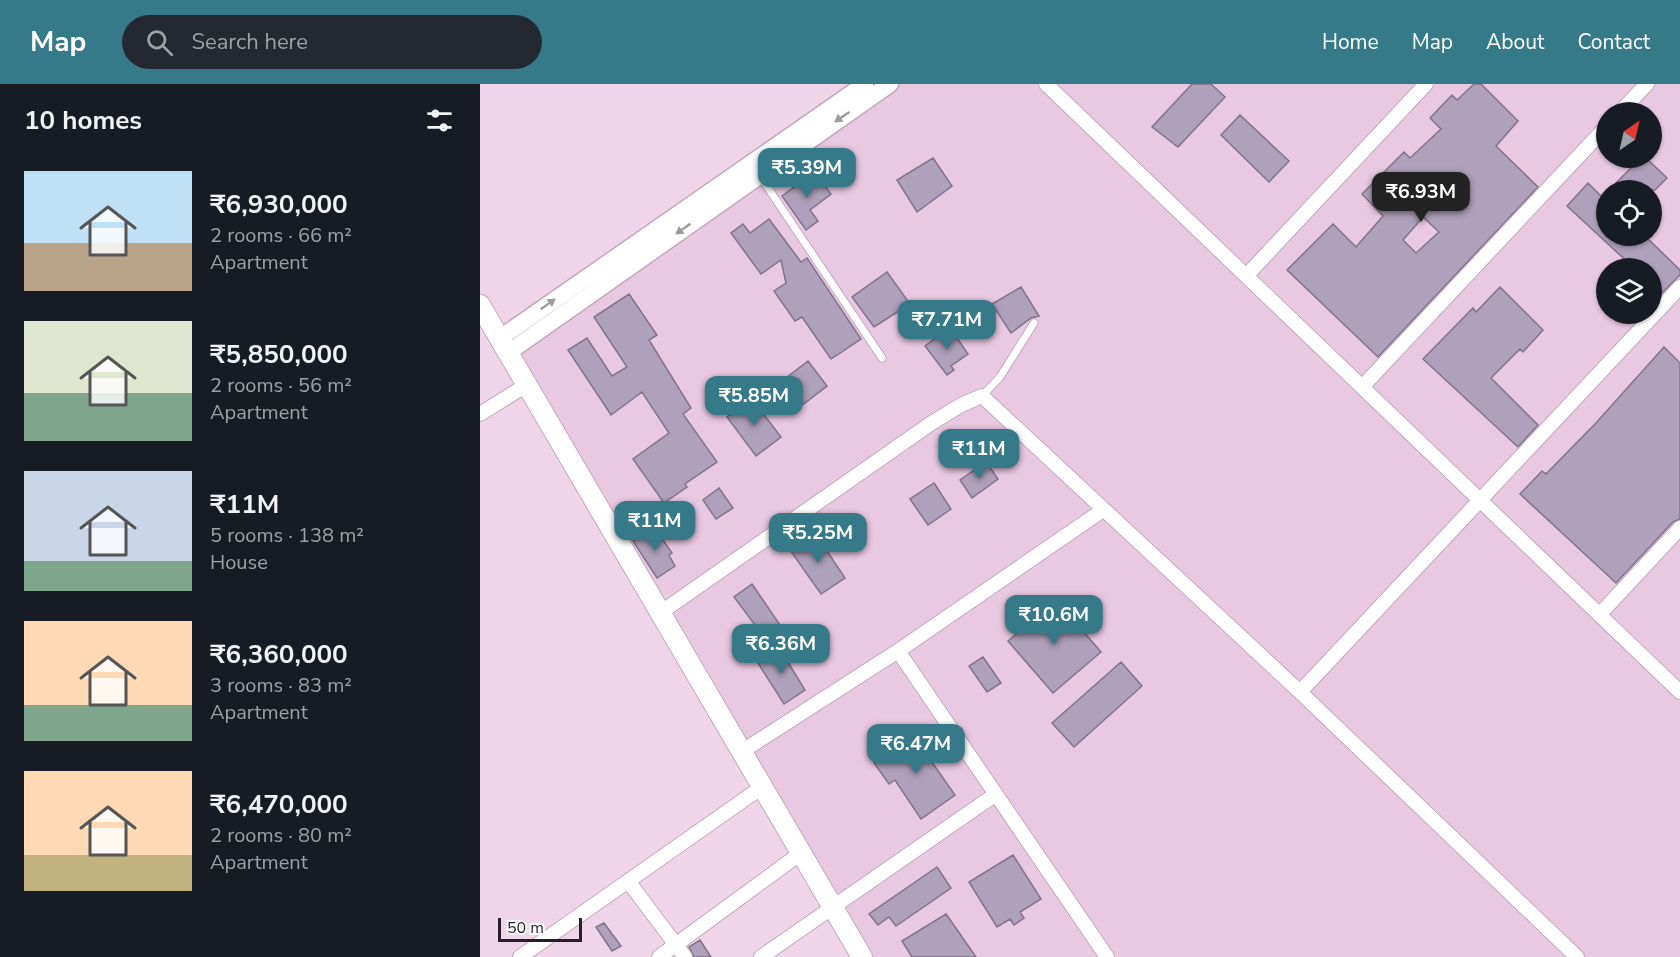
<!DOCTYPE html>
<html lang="en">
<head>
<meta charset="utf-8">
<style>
	:root { --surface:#171b24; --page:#242831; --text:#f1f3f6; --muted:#9ea1a6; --accent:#367a89 }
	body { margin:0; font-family:"Nunito Sans",sans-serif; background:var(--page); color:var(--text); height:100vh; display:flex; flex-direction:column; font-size:22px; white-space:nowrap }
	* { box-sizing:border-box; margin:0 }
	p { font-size:20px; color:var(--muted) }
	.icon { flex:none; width:33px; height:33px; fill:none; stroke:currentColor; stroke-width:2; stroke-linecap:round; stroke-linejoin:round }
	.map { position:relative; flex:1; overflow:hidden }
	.side { display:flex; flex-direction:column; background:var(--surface); width:480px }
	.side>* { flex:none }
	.needle { width:39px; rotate:34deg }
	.controls { position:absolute; left:1116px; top:18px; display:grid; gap:12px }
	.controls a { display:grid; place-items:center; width:66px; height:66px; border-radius:50%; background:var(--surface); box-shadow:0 2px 4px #0004; font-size:30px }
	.scale { position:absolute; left:18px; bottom:15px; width:84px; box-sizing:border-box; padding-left:6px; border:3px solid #271d25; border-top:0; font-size:16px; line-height:21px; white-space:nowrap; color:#271d25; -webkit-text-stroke:4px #fff; paint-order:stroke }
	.price { position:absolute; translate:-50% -51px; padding:0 14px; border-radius:12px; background:var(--accent); color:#fff; font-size:20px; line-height:39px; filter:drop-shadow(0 2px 3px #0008) }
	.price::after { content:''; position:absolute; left:50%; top:36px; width:18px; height:14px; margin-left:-9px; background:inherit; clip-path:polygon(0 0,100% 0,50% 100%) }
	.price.current { background:#222; color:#fff }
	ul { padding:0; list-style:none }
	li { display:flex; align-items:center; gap:18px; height:150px; padding:0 24px }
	li span { display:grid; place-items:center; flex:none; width:168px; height:120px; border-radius:0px; color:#555 }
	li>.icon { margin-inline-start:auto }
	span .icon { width:72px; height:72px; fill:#fffc; stroke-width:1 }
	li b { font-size:26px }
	h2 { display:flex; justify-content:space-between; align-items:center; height:72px; padding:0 24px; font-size:26px }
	header { display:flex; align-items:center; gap:36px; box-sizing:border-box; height:84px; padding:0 30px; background:var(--accent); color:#fff }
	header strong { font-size:28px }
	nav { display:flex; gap:33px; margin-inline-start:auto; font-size:21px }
	.search { width:420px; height:54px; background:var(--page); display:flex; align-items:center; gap:15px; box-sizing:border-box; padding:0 21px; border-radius:33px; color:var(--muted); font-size:22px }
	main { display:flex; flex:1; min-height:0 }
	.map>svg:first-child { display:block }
</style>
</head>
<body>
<header>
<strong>Map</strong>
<div class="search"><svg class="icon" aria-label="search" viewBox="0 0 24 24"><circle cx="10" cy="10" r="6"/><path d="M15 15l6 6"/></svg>Search here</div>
<nav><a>Home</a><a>Map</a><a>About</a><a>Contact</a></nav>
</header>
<main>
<section class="side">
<h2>10 homes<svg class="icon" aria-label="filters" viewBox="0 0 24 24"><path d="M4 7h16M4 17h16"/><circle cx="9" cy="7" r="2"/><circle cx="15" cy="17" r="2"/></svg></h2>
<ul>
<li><span style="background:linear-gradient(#bfe0f5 60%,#b9a48a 0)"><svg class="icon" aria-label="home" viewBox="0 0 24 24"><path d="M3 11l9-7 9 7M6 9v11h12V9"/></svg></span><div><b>₹6,930,000</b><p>2 rooms · 66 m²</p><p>Apartment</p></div></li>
<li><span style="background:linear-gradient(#dfe7d0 60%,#7fa58c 0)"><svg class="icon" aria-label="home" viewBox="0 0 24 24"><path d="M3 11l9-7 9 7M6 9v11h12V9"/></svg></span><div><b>₹5,850,000</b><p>2 rooms · 56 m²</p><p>Apartment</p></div></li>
<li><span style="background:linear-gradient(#c9d6e8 75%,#7fa58c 0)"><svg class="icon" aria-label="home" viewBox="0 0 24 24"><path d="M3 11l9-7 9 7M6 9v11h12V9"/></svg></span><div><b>₹11M</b><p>5 rooms · 138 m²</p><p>House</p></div></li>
<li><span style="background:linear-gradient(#ffd9b3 70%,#7fa58c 0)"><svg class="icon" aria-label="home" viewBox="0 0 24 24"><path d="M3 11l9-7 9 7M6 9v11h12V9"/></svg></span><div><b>₹6,360,000</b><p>3 rooms · 83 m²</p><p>Apartment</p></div></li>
<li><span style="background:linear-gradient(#ffd9b3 70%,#c2b280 0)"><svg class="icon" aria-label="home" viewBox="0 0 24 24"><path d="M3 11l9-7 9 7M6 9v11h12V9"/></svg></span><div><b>₹6,470,000</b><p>2 rooms · 80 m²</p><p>Apartment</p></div></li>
</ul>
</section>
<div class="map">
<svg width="1200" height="873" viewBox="0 0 1200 873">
	<rect width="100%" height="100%" fill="#f0d5ea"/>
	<path fill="#e9c8e2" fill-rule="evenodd" d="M383,0H1200V873H380L25,262ZM1126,28H1172V74H1126ZM1126,106H1172V152H1126ZM1126,184H1172V230H1126Z"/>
	<path fill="#afa0bb" stroke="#81738c" stroke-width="1.5" fill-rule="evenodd" d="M712,0H731L745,13L698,63L672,43Z
		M994,0H1001L1038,37L1016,62L1058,103L898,273L807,186L853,140L876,163L903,132L882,110L924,68L930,74L961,45L950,34L972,11L977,16ZM943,133L959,148L936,169L923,156Z
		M760,31L809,77L789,98L741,51Z
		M453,74L472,102L437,128L417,96Z
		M1161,74H1166L1187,94L1175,106H1144L1136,99Z
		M335,88L351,110L330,126L338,137L326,146L302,112Z
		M1108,99L1126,117V152H1165L1200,186V191L1181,210L1172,200V184H1154L1087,122Z
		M289,135L321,178L327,174L381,255L351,275L322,233L315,237L294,207L306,199L301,176L281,190L251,149L263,140L270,149Z
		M407,188L430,220L394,243L372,213Z
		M541,203L559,232L551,234L531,249L512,220Z
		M1020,203L1063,246L1043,268L1040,265L1011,294L1058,341L1038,363L943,275L993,224L996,228Z
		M149,210L177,251L169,256L211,324L203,330L237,378L205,400L207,403L184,419L153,375L189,349L162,308L131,331L88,266L107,254L132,292L147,283L114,233Z
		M470,244L488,270L471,282L474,286L467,291L445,262Z
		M1184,263L1200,279V435L1193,438L1136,499L1040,410L1062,387L1066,390L1115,340Z
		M328,277L347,302L312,329L293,304Z
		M272,315L301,353L276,372L247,333Z
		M506,378L518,395L492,414L480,396Z
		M454,399L471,425L448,441L430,415Z
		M239,404L253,424L236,435L223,416Z
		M174,443L192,469L189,471L195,482L177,494L153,457Z
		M335,449L365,494L341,510L310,466Z
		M272,500L304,547L287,557L254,513Z
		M576,516L621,568L573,609L528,557Z
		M298,562L325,606L304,620L276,576Z
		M503,573L521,599L507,608L489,582Z
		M641,578L662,602L594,663L572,639Z
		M439,648L454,670L449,674L475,711L441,735L415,696L409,700L394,679Z
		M533,771L561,815L540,828L544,834L534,841L530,835L517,843L489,798Z
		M457,783L471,804L416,842L409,833L398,841L389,830Z
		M466,830L496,873H432L422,857Z
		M124,839L141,862L132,867L116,843Z
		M220,856L231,873H214L209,863Z"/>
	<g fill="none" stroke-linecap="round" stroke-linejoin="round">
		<defs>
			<path id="service" d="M280,92L402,274
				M502,312L520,293L554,239"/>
			<path id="minor" d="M566,0L1200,608
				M1140,28L1167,0
				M766,192L946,0
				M882,303L1126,43
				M0,330L48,300
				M180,529L450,340L481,321L502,312L820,608L1097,873
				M1119,531L1200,444
				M418,567L623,426
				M820,608L1200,203
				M261,668L418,567L627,873
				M148,797L205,873
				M40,873L282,703
				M179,873L321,769
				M281,873L516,710"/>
			<path id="tertiary" d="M20,254L385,0
				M29,268L410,0"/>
			<path id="secondary" d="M0,221L382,873"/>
		</defs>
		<use href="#service" stroke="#c2a8bc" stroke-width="9"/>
		<use href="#minor" stroke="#c2a8bc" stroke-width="16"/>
		<use href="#tertiary" stroke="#c2a8bc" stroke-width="19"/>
		<use href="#secondary" stroke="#c2a8bc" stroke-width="22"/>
		<use href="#service" stroke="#fff" stroke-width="7"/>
		<use href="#minor" stroke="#fff" stroke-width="14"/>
		<use href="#tertiary" stroke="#fff" stroke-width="16"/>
		<use href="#secondary" stroke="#fff" stroke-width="20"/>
	</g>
	<defs><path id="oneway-solid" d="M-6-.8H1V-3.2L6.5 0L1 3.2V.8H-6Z" transform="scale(1.5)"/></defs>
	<g fill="#9e999d">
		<use href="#oneway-solid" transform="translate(362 33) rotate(146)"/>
		<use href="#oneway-solid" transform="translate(203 145) rotate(145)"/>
		<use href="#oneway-solid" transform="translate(68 220) rotate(-35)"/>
	</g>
</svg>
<div class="controls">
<a><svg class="needle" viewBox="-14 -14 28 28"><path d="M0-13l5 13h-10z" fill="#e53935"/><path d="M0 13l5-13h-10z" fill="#9ea1a6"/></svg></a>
<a><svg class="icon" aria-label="locate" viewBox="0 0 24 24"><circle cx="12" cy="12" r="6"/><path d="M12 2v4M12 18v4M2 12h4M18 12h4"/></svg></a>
<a><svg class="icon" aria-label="layers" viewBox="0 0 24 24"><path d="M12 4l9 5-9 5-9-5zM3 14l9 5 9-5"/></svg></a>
</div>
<div class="scale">50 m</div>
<b class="price" style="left:327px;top:115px">₹5.39M</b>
<b class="price current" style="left:941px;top:139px">₹6.93M</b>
<b class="price" style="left:467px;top:267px">₹7.71M</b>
<b class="price" style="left:274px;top:343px">₹5.85M</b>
<b class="price" style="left:499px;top:396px">₹11M</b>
<b class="price" style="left:175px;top:468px">₹11M</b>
<b class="price" style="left:338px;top:480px">₹5.25M</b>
<b class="price" style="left:574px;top:562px">₹10.6M</b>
<b class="price" style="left:301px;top:591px">₹6.36M</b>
<b class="price" style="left:436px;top:691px">₹6.47M</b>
</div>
</main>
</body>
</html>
